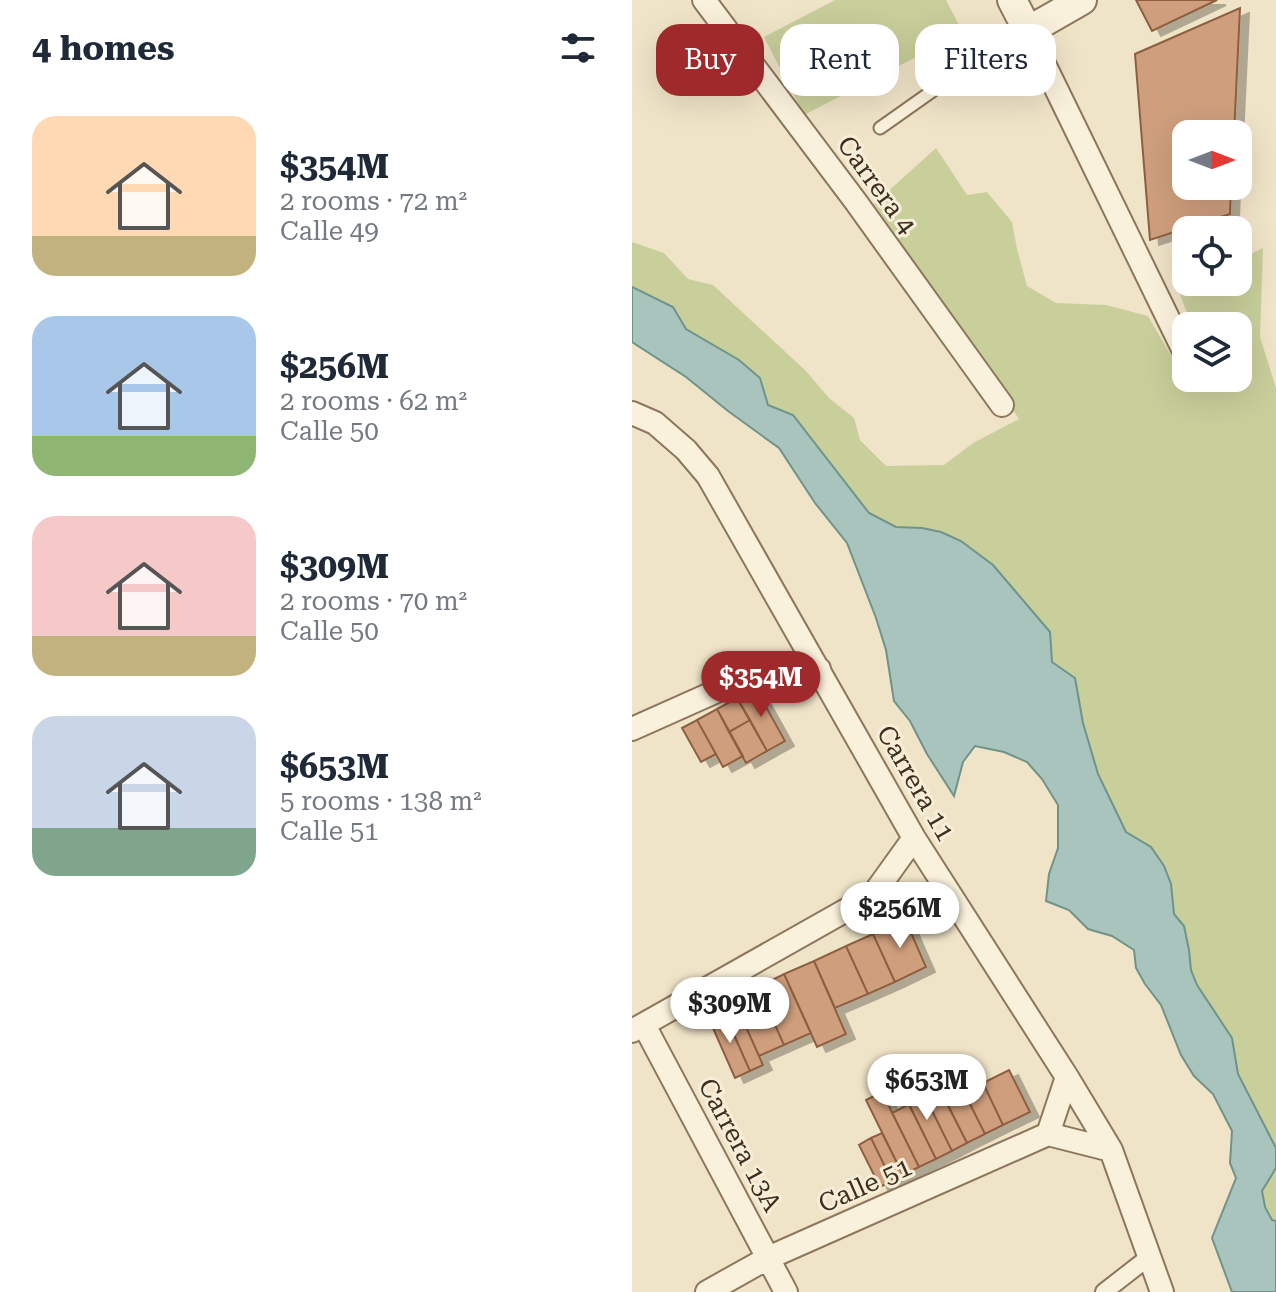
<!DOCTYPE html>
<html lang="en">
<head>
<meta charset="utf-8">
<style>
	:root { --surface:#fff; --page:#f2f2f3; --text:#1f2937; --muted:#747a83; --accent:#9e2a2b }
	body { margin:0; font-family:"Roboto Serif",serif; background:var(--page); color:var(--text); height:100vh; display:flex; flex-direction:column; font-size:30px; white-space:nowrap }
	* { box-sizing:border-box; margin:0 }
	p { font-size:26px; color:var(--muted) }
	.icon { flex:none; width:44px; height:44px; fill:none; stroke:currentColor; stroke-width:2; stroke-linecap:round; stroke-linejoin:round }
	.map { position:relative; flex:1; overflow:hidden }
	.panel { display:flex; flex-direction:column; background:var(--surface); width:632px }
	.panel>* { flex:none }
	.guide { position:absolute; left:24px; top:24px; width:500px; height:72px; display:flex; gap:16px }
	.needle { width:52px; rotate:90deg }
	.buttons { position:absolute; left:540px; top:120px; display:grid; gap:16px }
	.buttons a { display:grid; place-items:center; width:80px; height:80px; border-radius:16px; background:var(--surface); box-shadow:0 8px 32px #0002; font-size:40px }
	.price { position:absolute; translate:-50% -68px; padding:0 18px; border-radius:28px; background:#fff; color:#222; font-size:26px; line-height:52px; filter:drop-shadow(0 2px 4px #0008) }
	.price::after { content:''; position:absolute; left:50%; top:48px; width:24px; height:18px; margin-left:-12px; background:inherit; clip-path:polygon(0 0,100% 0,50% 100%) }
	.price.selected { background:var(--accent); color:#fff }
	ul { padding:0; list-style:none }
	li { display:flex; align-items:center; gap:24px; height:200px; padding:0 32px }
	li span { display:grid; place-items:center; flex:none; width:224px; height:160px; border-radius:24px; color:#555 }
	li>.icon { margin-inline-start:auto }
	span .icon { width:96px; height:96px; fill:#fffc; stroke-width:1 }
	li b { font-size:34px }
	h2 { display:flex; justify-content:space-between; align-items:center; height:96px; padding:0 32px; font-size:34px }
	.chip { padding:0 28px; border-radius:24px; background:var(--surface); box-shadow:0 8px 32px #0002; font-size:28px; line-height:72px }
	.chip.selected { background:var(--accent); color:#fff }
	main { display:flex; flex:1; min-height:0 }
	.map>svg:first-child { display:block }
</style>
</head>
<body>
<main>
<section class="panel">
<h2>4 homes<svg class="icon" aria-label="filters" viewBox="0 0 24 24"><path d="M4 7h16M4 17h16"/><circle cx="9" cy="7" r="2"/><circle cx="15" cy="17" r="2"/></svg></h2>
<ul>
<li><span style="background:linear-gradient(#ffd9b3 75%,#c2b280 0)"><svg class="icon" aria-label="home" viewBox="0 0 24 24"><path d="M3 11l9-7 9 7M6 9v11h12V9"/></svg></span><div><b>$354M</b><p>2 rooms · 72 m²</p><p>Calle 49</p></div></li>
<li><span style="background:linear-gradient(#a9c7e8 75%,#8fb573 0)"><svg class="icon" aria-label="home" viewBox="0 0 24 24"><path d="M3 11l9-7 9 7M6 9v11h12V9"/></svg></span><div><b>$256M</b><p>2 rooms · 62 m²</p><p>Calle 50</p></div></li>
<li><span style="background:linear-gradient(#f6c9c9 75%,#c2b280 0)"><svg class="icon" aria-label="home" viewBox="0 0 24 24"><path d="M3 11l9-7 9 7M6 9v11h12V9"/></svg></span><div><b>$309M</b><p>2 rooms · 70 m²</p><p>Calle 50</p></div></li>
<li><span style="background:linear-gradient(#c9d6e8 70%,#7fa58c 0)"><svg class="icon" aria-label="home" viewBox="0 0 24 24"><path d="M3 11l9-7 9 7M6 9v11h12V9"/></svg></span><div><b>$653M</b><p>5 rooms · 138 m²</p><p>Calle 51</p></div></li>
</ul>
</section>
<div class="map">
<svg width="644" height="1292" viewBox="0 0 644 1292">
	<defs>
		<filter id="shadow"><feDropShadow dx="9" dy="5" stdDeviation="0" flood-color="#0004"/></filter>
	</defs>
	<rect width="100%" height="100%" fill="#f0e4c8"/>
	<path fill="#c9cf9b" d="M203,0H314L331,33L172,115L132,37Z
		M304,148L335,195L355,192L380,222L385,249L395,286L424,303L474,305L516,316L542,361H554V378H606V326H560L547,292L565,282H606V260L631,248L628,337L644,388V1148L606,1074L600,1038L565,985L559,970L557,950L542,914L539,884L519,847L494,832L466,774L451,723L443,679L420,662L418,632L398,611L290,528L264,527L237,513L206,472L136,405L107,360L54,329L41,307L0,287V242L32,253L56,279L81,285L174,371L197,398L222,418L228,440L254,466L312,465L341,443L387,419L242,204Z
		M644,1168V1221L640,1220L633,1207L630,1191Z"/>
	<path fill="#a9c4bc" stroke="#6f938a" stroke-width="2" d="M0,287L41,307L54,329L107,360L128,378L136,405L161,415L237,513L264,527L290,528L309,532L329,541L361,565L418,632L420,662L443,678L451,723L466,774L494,832L519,847L532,866L539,884L542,914L552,926L557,950L559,970L565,985L600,1038L606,1074L644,1148V1168L630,1191L633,1207L640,1220L644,1221V1292H600L580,1238L604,1178L598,1163L600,1131L581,1094L562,1076L549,1055L529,1005L513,984L504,968L502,950L480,936L456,929L437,910L414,901L417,874L426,848V805L410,779L395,762L372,752L343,746L331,762L322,796L295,754L278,721L262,701L254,650L244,618L215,543L183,503L147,448L96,411L54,377L0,342Z"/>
	<path fill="#cf9f7d" stroke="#8d5f41" stroke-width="2" filter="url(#shadow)" d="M504,0H585L520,31Z
		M608,8L602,134H554V186H599L598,214L518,240L503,54Z
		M123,687L153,741L135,751L105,698Z
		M105,698L118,720L97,732L85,709Z
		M85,709L111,756L91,767L65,720Z
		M65,720L84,754L69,762L50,728Z
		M118,720L135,751L114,763L97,732Z
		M273,919L294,967L263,982L241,934Z
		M241,934L263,982L236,994L214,946Z
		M214,946L236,994L203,1008L182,961Z
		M182,961L214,1034L185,1047L152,974Z
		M152,974L179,1033L152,1045L126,987Z
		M126,987L152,1045L127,1056L101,998Z
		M101,998L131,1065L118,1071L88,1004Z
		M92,1012L118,1071L103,1078L77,1019Z
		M377,1070L398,1112L371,1125L351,1083Z
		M351,1083L371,1125L353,1134L332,1092Z
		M287,1084L320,1151L304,1159L271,1093Z
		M250,1092L287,1167L271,1175L234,1100Z
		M332,1092L353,1134L335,1143L314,1101Z
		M312,1098L335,1143L320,1151L297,1105Z
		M277,1104L304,1159L287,1167L260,1113Z
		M250,1133L271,1175L260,1181L239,1138Z
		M239,1138L260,1181L248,1187L227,1145Z"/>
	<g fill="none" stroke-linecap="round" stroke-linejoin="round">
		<defs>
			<path id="service" d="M248,128L374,39L394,31"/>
			<path id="pedestrian" d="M472,1292L517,1257"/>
			<path id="minor" d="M72,0L224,202L370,405
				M396,31L552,351
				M0,413L23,423L54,450L76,476L282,838L435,1077L479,1150L530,1292
				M0,729L112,679L187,669
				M12,1025L154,1292
				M0,1031L241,895L282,838
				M416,1134L435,1077
				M75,1292L136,1258L416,1134L479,1150"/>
			<path id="tertiary" d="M380,0L396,31L450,0"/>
		</defs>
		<use href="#service" stroke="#8d765c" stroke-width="15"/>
		<use href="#pedestrian" stroke="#8d765c" stroke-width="20"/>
		<use href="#minor" stroke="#8d765c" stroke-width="26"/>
		<use href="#tertiary" stroke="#8d765c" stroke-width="32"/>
		<use href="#service" stroke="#faf1dc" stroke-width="11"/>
		<use href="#pedestrian" stroke="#faf1dc" stroke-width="16"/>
		<use href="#minor" stroke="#faf1dc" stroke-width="22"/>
		<use href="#tertiary" stroke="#faf1dc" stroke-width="28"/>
	</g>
	<g text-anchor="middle" stroke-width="6" stroke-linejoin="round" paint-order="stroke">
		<g font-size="26" fill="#3d2e20" stroke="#f7eed8">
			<text transform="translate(245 185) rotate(54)" y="9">Carrera 4</text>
			<text transform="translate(284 783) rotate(60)" y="9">Carrera 11</text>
			<text transform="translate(108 1145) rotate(62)" y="9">Carrera 13A</text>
			<text transform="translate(233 1185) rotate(-24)" y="9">Calle 51</text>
		</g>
	</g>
</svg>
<div class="buttons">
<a><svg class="needle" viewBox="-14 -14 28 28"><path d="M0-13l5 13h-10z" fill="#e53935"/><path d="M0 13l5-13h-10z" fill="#747a83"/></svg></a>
<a><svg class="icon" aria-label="locate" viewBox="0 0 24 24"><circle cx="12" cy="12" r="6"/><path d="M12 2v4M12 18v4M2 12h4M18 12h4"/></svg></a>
<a><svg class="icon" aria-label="layers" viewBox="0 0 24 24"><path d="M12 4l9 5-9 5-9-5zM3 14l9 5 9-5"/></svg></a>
</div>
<b class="price selected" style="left:129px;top:719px">$354M</b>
<b class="price" style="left:268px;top:950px">$256M</b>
<b class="price" style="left:98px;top:1045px">$309M</b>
<b class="price" style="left:295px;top:1122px">$653M</b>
<div class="guide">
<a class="chip selected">Buy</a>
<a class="chip">Rent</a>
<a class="chip">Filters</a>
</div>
</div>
</main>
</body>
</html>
